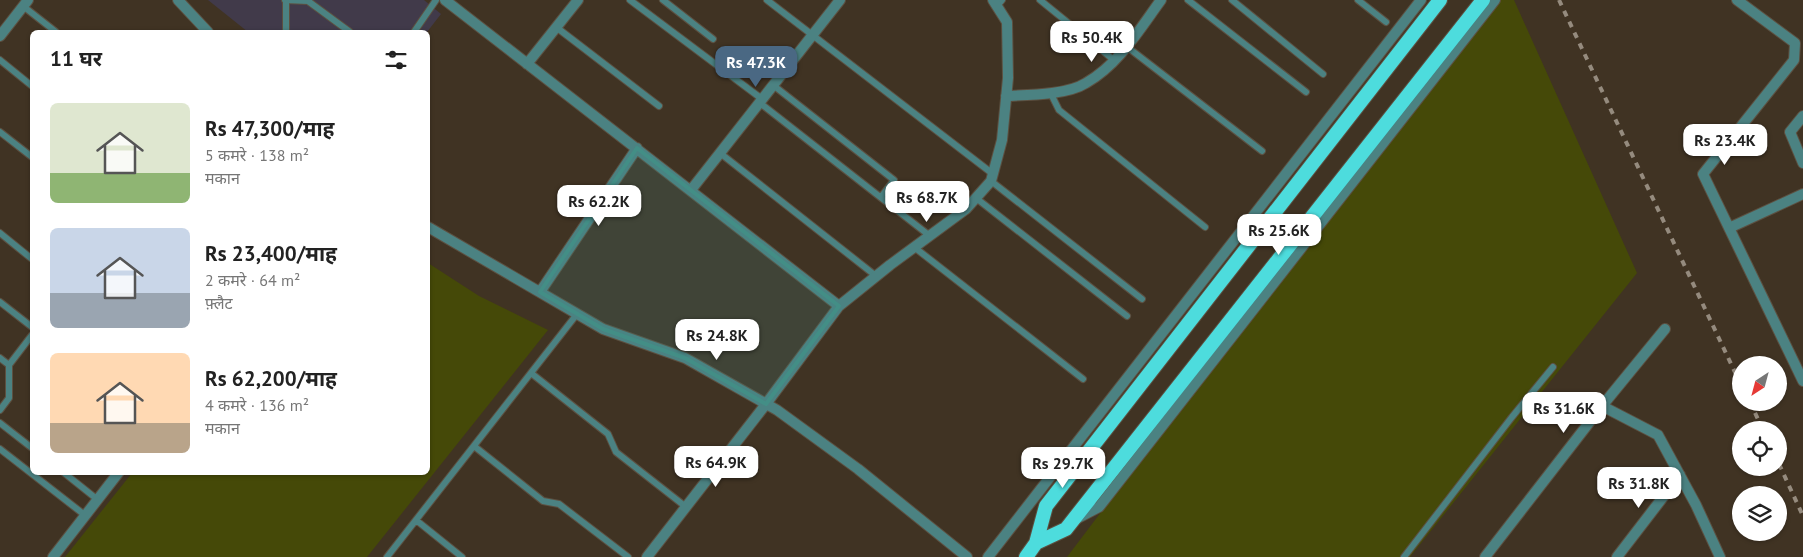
<!DOCTYPE html>
<html lang="hi">
<head>
<meta charset="utf-8">
<style>
	:root { --surface:#fff; --page:#f2f2f2; --text:#222; --muted:#767676; --accent:#4a6883 }
	body { margin:0; font-family:"PT Sans","Noto Sans Devanagari",sans-serif; background:var(--page); color:var(--text); height:100vh; display:flex; flex-direction:column; font-size:19px; white-space:nowrap }
	* { box-sizing:border-box; margin:0 }
	p { font-size:16px; color:var(--muted) }
	.icon { flex:none; width:28px; height:28px; fill:none; stroke:currentColor; stroke-width:2; stroke-linecap:round; stroke-linejoin:round }
	.map { position:relative; flex:1; overflow:hidden }
	.details { position:absolute; left:30px; top:30px; width:400px; height:445px; display:flex; flex-direction:column; background:var(--surface); border-radius:8px; box-shadow:0 1px 4px #0004 }
	.details>* { flex:none }
	.needle { width:32px; rotate:216deg }
	.fabs { position:absolute; left:1732px; top:356px; display:grid; gap:10px }
	.fabs a { display:grid; place-items:center; width:55px; height:55px; border-radius:50%; background:var(--surface); box-shadow:0 1px 4px #0004; font-size:25px }
	.price { position:absolute; translate:-50% -42px; padding:0 11px; border-radius:10px; background:#fff; color:#222; font-size:16px; line-height:32px; filter:drop-shadow(0 1px 2px #0008) }
	.price::after { content:''; position:absolute; left:50%; top:30px; width:15px; height:11px; margin-left:-8px; background:inherit; clip-path:polygon(0 0,100% 0,50% 100%) }
	.price.selected { background:var(--accent); color:#fff }
	ul { padding:0; list-style:none }
	li { display:flex; align-items:center; gap:15px; height:125px; padding:0 20px }
	li span { display:grid; place-items:center; flex:none; width:140px; height:100px; border-radius:8px; color:#555 }
	li>.icon { margin-inline-start:auto }
	span .icon { width:60px; height:60px; fill:#fffc; stroke-width:1 }
	li b { font-size:21px }
	h2 { display:flex; justify-content:space-between; align-items:center; height:60px; padding:0 20px; font-size:21px }
	.map>svg:first-child { display:block }
</style>
</head>
<body>
<div class="map">
<svg width="1803" height="557" viewBox="0 0 1803 557">
	<rect width="100%" height="100%" fill="#403323"/>
	<path fill="#413a4a" d="M208,0H424L441,14L427,32H248Z"/>
	<path fill="#454908" d="M1489,0H1514L1637,273L1410,557H1067Z
		M428,263L479,296L548,330L367,557H65L132,473L428,472Z"/>
	<g fill="none" stroke-linecap="round" stroke-linejoin="round">
		<defs>
			<path id="service" d="M285,0L308,1L350,32
				M630,0L762,99
				M663,0L713,39
				M767,0L993,174
				M1040,0L1115,61
				M1188,0L1306,92
				M1232,0L1323,74
				M1358,0L1386,22
				M23,6L56,32
				M997,6L1002,0
				M556,27L659,106
				M286,32V1
				M414,32L436,0
				M1126,46L1262,151
				M0,60L32,86
				M773,85L894,180L881,197
				M1051,94L1059,110L1205,227
				M760,103L930,236
				M0,132L32,157
				M720,153L876,276
				M991,181L1142,299
				M976,198L1127,316
				M0,233L32,259
				M914,247L1083,379
				M0,302L32,327
				M0,358L9,365
				M531,373L608,434L616,452L686,507
				M0,410L9,398V365L32,335
				M0,423L32,448
				M474,446L543,501L559,504L628,557
				M0,449L86,516
				M63,472L98,500
				M416,520L462,557
				M387,557L577,314
				M1404,557L1512,417L1553,367"/>
			<path id="minor" d="M178,0L208,32
				M445,0L839,306
				M1737,0L1795,43L1794,60L1703,174L1803,381
				M0,36L28,0
				M527,64L578,0
				M1006,96C1029,95 1067,95 1086,83C1119,64 1139,30 1161,0
				M1803,116L1790,132L1803,163
				M691,190L840,0
				M428,227L603,329L685,358L777,410L858,469L967,557
				M1729,228L1803,194
				M540,292L637,148
				M1602,406L1658,435L1696,505L1720,557
				M53,557L119,472
				M647,557L766,404L839,306L890,265L966,209L991,181L1002,140L1008,78L1007,22L993,0
				M1485,557L1602,406L1665,329
				M1617,557L1680,475"/>
			<path id="tertiary" d="M1076,519L1099,507L1495,0
				M988,557L1421,0"/>
			<path id="trunk" d="M1036,543L1066,529L1483,0
				M1026,557L1036,543L1046,506L1440,0"/>
		</defs>
		<use href="#service" stroke="#5c5041" stroke-width="8"/>
		<use href="#minor" stroke="#5c5041" stroke-width="12"/>
		<use href="#tertiary" stroke="#5c5041" stroke-width="12"/>
		<use href="#trunk" stroke="#5c5041" stroke-width="16"/>
		<use href="#service" stroke="#4b8282" stroke-width="6"/>
		<use href="#minor" stroke="#4b8282" stroke-width="10"/>
		<use href="#tertiary" stroke="#4b8282" stroke-width="10"/>
		<use href="#trunk" stroke="#4ddcdd" stroke-width="14"/>
		<path stroke="#958b7e" stroke-width="4" stroke-dasharray="6 6" stroke-linecap="butt" d="M1559,0L1741,385
			M1750,402L1763,430
			M1779,464L1803,516"/>
	</g>
	<path fill="#438e86" fill-opacity="0.2" stroke="#438e86" stroke-width="4" stroke-linejoin="round" d="M637,148L839,306L766,404L685,358L603,329L540,292Z"/>
</svg>
<div class="fabs">
<a><svg class="needle" viewBox="-14 -14 28 28"><path d="M0-13l5 13h-10z" fill="#e53935"/><path d="M0 13l5-13h-10z" fill="#767676"/></svg></a>
<a><svg class="icon" aria-label="locate" viewBox="0 0 24 24"><circle cx="12" cy="12" r="6"/><path d="M12 2v4M12 18v4M2 12h4M18 12h4"/></svg></a>
<a><svg class="icon" aria-label="layers" viewBox="0 0 24 24"><path d="M12 4l9 5-9 5-9-5zM3 14l9 5 9-5"/></svg></a>
</div>
<b class="price" style="left:1092px;top:63px">Rs 50.4K</b>
<b class="price selected" style="left:756px;top:88px">Rs 47.3K</b>
<b class="price" style="left:1725px;top:166px">Rs 23.4K</b>
<b class="price" style="left:927px;top:223px">Rs 68.7K</b>
<b class="price" style="left:599px;top:227px">Rs 62.2K</b>
<b class="price" style="left:1279px;top:256px">Rs 25.6K</b>
<b class="price" style="left:717px;top:361px">Rs 24.8K</b>
<b class="price" style="left:1564px;top:434px">Rs 31.6K</b>
<b class="price" style="left:716px;top:488px">Rs 64.9K</b>
<b class="price" style="left:1063px;top:489px">Rs 29.7K</b>
<b class="price" style="left:1639px;top:509px">Rs 31.8K</b>
<section class="details">
<h2>11 घर<svg class="icon" aria-label="filters" viewBox="0 0 24 24"><path d="M4 7h16M4 17h16"/><circle cx="9" cy="7" r="2"/><circle cx="15" cy="17" r="2"/></svg></h2>
<ul>
<li><span style="background:linear-gradient(#dfe7d0 70%,#8fb573 0)"><svg class="icon" aria-label="home" viewBox="0 0 24 24"><path d="M3 11l9-7 9 7M6 9v11h12V9"/></svg></span><div><b>Rs 47,300/माह</b><p>5 कमरे · 138 m²</p><p>मकान</p></div></li>
<li><span style="background:linear-gradient(#c9d6e8 65%,#9aa5b1 0)"><svg class="icon" aria-label="home" viewBox="0 0 24 24"><path d="M3 11l9-7 9 7M6 9v11h12V9"/></svg></span><div><b>Rs 23,400/माह</b><p>2 कमरे · 64 m²</p><p>फ़्लैट</p></div></li>
<li><span style="background:linear-gradient(#ffd9b3 70%,#b9a48a 0)"><svg class="icon" aria-label="home" viewBox="0 0 24 24"><path d="M3 11l9-7 9 7M6 9v11h12V9"/></svg></span><div><b>Rs 62,200/माह</b><p>4 कमरे · 136 m²</p><p>मकान</p></div></li>
</ul>
</section>
</div>
</body>
</html>
